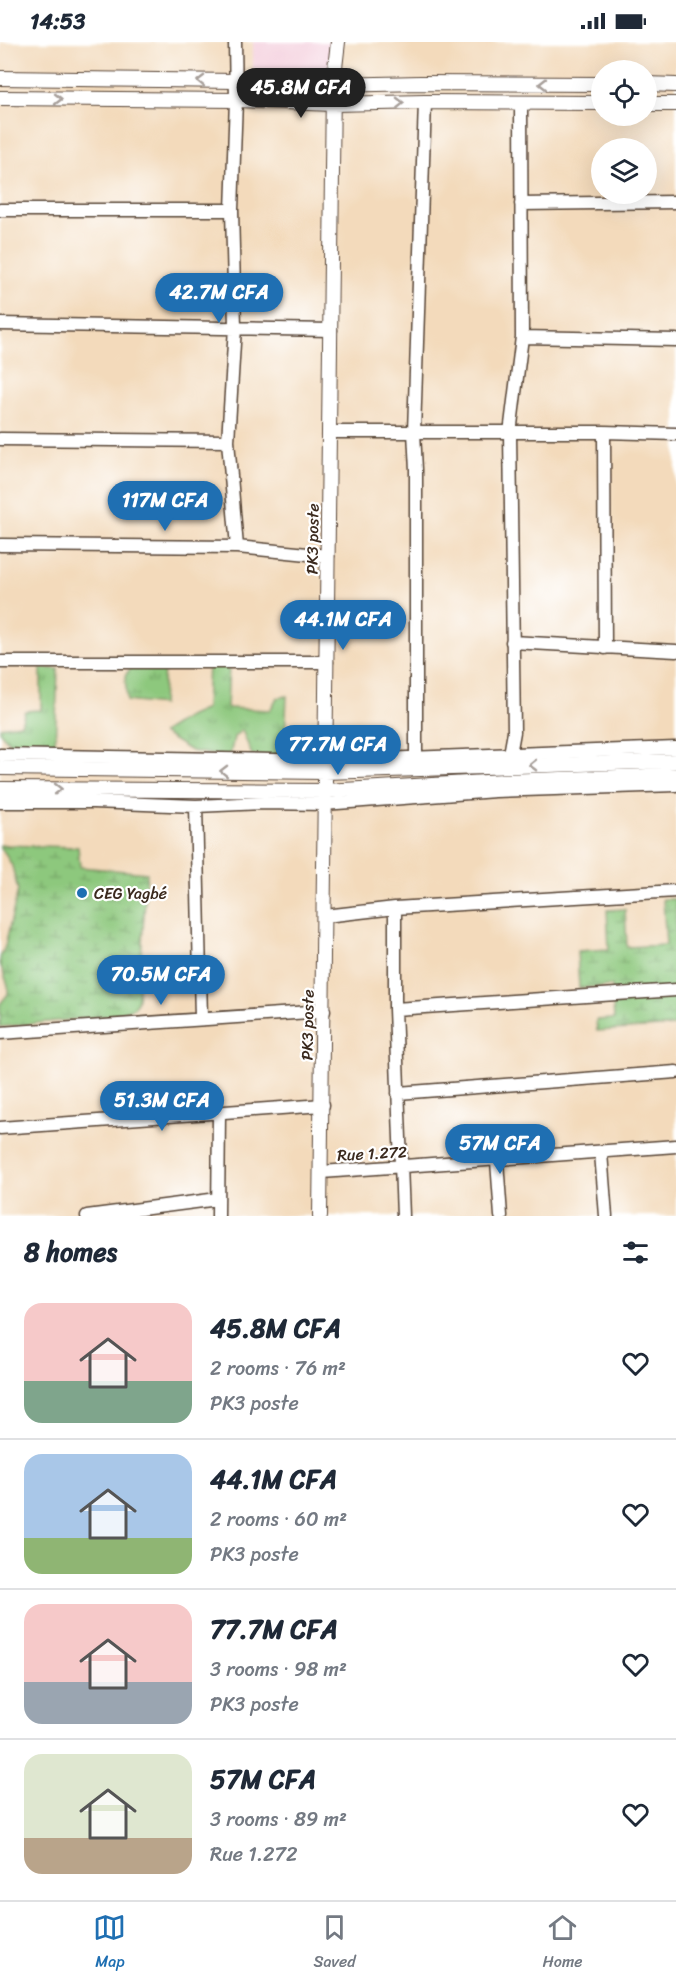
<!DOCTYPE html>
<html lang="en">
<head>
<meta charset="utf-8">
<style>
	:root { --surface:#fff; --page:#f2f2f3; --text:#1f2937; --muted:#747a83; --line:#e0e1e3; --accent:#1f6fb2 }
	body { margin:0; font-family:Sriracha,sans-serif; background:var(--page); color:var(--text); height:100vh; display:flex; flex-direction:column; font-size:22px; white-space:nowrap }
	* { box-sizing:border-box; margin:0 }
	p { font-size:20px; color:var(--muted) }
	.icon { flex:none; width:33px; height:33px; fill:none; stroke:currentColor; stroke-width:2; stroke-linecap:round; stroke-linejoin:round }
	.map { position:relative; height:1174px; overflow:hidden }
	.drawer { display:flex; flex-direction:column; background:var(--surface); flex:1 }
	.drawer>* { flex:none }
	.fabs { position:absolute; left:591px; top:18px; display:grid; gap:12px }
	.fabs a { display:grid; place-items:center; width:66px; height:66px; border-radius:50%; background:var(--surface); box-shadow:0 6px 24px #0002; font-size:30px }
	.price { position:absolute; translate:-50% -51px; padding:0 14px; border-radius:21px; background:var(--accent); color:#fff; font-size:20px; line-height:39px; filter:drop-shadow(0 2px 3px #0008) }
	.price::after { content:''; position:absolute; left:50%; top:36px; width:18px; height:14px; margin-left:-9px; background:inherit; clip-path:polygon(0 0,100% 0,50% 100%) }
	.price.selected { background:#222; color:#fff }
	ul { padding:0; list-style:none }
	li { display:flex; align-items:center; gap:18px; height:150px; padding:0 24px }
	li+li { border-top:2px solid var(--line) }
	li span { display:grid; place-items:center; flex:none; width:168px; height:120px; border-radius:18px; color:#555 }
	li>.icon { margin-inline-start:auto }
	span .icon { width:72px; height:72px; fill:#fffc; stroke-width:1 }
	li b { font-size:26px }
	h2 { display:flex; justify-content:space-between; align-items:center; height:72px; padding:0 24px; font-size:26px }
	.status { display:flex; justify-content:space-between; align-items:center; height:42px; padding:0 30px; background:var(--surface); direction:ltr }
	.status svg { height:16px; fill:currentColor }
	.menu { display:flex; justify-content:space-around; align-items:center; height:84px; border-top:2px solid var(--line); background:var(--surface); font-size:16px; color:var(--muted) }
	.menu a { display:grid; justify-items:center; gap:3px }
	.menu .selected { color:var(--accent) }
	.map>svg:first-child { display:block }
</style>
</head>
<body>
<div class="status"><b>14:53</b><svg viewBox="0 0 49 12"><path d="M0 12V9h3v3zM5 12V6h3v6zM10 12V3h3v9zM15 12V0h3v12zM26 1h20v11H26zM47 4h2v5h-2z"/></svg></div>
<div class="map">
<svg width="676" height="1174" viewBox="0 0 676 1174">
	<defs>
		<pattern id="grass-tufts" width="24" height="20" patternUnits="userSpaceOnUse" patternTransform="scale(1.5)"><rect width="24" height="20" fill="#8dc87d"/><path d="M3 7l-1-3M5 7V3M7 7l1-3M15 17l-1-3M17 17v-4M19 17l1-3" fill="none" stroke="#74a366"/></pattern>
		<pattern id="wetland-marsh" width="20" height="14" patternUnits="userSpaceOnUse" patternTransform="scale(1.5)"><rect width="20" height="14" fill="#8dc87d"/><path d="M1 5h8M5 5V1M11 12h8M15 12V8" fill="none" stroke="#74a366"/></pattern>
	</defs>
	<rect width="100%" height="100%" fill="#fff"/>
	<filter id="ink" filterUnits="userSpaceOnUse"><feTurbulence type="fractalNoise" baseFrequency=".0167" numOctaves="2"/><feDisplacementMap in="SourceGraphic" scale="12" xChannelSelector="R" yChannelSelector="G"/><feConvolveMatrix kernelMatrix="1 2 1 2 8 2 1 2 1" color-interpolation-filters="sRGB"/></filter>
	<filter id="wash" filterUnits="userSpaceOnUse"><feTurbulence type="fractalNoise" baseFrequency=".008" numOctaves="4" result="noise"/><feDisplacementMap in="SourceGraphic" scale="24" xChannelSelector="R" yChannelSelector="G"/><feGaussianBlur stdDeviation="1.35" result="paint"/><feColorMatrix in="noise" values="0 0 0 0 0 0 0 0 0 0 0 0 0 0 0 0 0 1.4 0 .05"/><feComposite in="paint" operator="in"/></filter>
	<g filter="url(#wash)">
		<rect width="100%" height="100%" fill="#f3dabb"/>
		<path fill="#f4cfdd" d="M253,0H338V28H253Z"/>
		<path fill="url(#grass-tufts)" stroke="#64794e" stroke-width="1.5" d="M134,621L164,623L162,663L127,659L125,634Z
			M208,622L229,623L227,666L270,668L277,656L287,654L285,695L278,715L252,713L242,688L234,695L230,714L215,713L191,709L162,691L186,676L206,667Z
			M41,626L58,627L55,704L15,707L0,690V685L21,682L25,669L41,668Z"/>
		<path fill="url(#wetland-marsh)" stroke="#64794e" stroke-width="1.5" d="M0,803L78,805L80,825L147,831L138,956L135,965L115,973L0,985V962L8,952V943L0,922V916L5,904L18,848L12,824L5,811L0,806Z
			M663,857H676V984L597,989L596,978L614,977L612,944L579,946L577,909L609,907L607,868L625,867L627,905L666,903Z"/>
	</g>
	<g filter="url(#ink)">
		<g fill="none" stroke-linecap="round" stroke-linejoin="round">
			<defs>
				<path id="minor" d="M235,0L236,58L232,168L235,285L228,399L237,505
					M521,162L676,160
					M0,168H232
					M0,282L331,288
					M522,295L676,298
					M329,390H604L676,392
					M604,390L605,606
					M0,397L228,399
					M0,503L237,505L328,514
					M512,600L676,609
					M0,620H327
					M510,712L514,690L510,391L522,295L521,61
					M0,713L326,719L676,706
					M416,716V428L414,390L425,60
					M0,760H93L196,764L264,761L324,762L495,749L676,743
					M196,764L201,976
					M395,866V967L403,1174
					M325,874L395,866L676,849
					M395,967L676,948
					M0,991L324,969
					M398,1051L676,1030
					M0,1086L323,1063
					M601,1111L606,1174
					M497,1119L501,1174
					M322,1130L676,1104
					M87,1174L218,1157
					M218,1174L219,1071"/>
				<path id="tertiary" d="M0,36L236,39L333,43L421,41L602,42
					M646,42L676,43
					M0,56L236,58L333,62L425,60L602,61
					M646,62H676
					M0,726L324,730L676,719
					M0,747L325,749L504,739L676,733
					M320,1174L333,43L338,0"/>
			</defs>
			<use href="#minor" stroke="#574436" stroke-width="15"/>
			<use href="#tertiary" stroke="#574436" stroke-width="16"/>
			<use href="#minor" stroke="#fff" stroke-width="12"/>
			<use href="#tertiary" stroke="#fff" stroke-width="14"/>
		</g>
		<defs><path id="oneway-chevron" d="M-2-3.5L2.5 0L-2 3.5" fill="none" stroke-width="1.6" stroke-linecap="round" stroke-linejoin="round" transform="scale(1.5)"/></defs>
		<g stroke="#a79f9a">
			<use href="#oneway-chevron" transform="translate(201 39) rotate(-179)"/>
			<use href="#oneway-chevron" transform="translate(543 42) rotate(-180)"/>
			<use href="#oneway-chevron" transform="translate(58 57)"/>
			<use href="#oneway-chevron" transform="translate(400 61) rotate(-1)"/>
			<use href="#oneway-chevron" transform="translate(533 723) rotate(179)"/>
			<use href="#oneway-chevron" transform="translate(224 729) rotate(-179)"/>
			<use href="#oneway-chevron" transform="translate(58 747)"/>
		</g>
	</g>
	<circle fill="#1f6fb2" stroke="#fff" stroke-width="2" cx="82" cy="851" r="6"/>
	<g text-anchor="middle" stroke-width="4.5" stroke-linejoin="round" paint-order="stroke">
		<g font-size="16" fill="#3b2a1e" stroke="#fff">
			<text transform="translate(312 497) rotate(-89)" y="6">PK3 poste</text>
			<text transform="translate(307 983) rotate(-89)" y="6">PK3 poste</text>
			<text transform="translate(372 1111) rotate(-3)" y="6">Rue 1.272</text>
		</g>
		<g font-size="16" fill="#3b2a1e" stroke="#fff" text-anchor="start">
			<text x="94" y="857">CEG Yagbé</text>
		</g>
	</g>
</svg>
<div class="fabs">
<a><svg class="icon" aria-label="locate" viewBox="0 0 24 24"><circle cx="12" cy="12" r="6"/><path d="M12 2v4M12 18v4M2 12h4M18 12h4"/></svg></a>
<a><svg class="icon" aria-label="layers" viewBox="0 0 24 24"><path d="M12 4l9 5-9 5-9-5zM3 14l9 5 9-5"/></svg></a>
</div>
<b class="price selected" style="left:301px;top:77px">45.8M CFA</b>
<b class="price" style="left:219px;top:282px">42.7M CFA</b>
<b class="price" style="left:165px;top:490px">117M CFA</b>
<b class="price" style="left:343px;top:609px">44.1M CFA</b>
<b class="price" style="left:338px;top:734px">77.7M CFA</b>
<b class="price" style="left:161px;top:964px">70.5M CFA</b>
<b class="price" style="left:162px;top:1090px">51.3M CFA</b>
<b class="price" style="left:500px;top:1133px">57M CFA</b>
</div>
<section class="drawer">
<h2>8 homes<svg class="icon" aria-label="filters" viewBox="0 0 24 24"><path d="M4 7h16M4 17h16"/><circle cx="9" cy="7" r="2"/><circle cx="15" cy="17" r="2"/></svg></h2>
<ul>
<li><span style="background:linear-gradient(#f6c9c9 65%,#7fa58c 0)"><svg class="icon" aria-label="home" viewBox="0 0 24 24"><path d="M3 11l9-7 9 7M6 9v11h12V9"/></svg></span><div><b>45.8M CFA</b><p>2 rooms · 76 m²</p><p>PK3 poste</p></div><svg class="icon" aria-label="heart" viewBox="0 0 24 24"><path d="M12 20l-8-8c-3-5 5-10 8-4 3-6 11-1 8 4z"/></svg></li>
<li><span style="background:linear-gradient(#a9c7e8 70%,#8fb573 0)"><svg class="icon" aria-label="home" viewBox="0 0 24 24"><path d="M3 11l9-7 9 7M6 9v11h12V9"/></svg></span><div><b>44.1M CFA</b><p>2 rooms · 60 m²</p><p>PK3 poste</p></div><svg class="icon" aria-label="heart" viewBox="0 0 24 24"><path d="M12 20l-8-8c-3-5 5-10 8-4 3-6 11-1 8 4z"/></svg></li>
<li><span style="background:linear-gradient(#f6c9c9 65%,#9aa5b1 0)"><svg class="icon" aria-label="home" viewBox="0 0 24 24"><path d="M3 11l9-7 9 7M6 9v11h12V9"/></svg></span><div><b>77.7M CFA</b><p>3 rooms · 98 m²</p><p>PK3 poste</p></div><svg class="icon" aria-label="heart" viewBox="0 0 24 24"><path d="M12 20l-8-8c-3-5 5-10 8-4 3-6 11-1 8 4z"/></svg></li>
<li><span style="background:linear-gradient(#dfe7d0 70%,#b9a48a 0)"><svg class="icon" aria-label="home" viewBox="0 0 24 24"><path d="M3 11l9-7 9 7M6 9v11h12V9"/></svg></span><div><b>57M CFA</b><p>3 rooms · 89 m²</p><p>Rue 1.272</p></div><svg class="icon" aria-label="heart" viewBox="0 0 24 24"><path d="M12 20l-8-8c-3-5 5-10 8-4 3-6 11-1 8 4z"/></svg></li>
</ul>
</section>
<nav class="menu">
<a class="selected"><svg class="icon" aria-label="map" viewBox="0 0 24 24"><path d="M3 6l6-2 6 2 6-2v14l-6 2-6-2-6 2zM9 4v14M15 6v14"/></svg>Map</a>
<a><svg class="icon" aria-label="saved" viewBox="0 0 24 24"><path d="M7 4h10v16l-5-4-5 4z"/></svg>Saved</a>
<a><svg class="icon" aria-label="home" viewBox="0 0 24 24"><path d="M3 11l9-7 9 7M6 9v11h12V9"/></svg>Home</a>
</nav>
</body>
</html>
